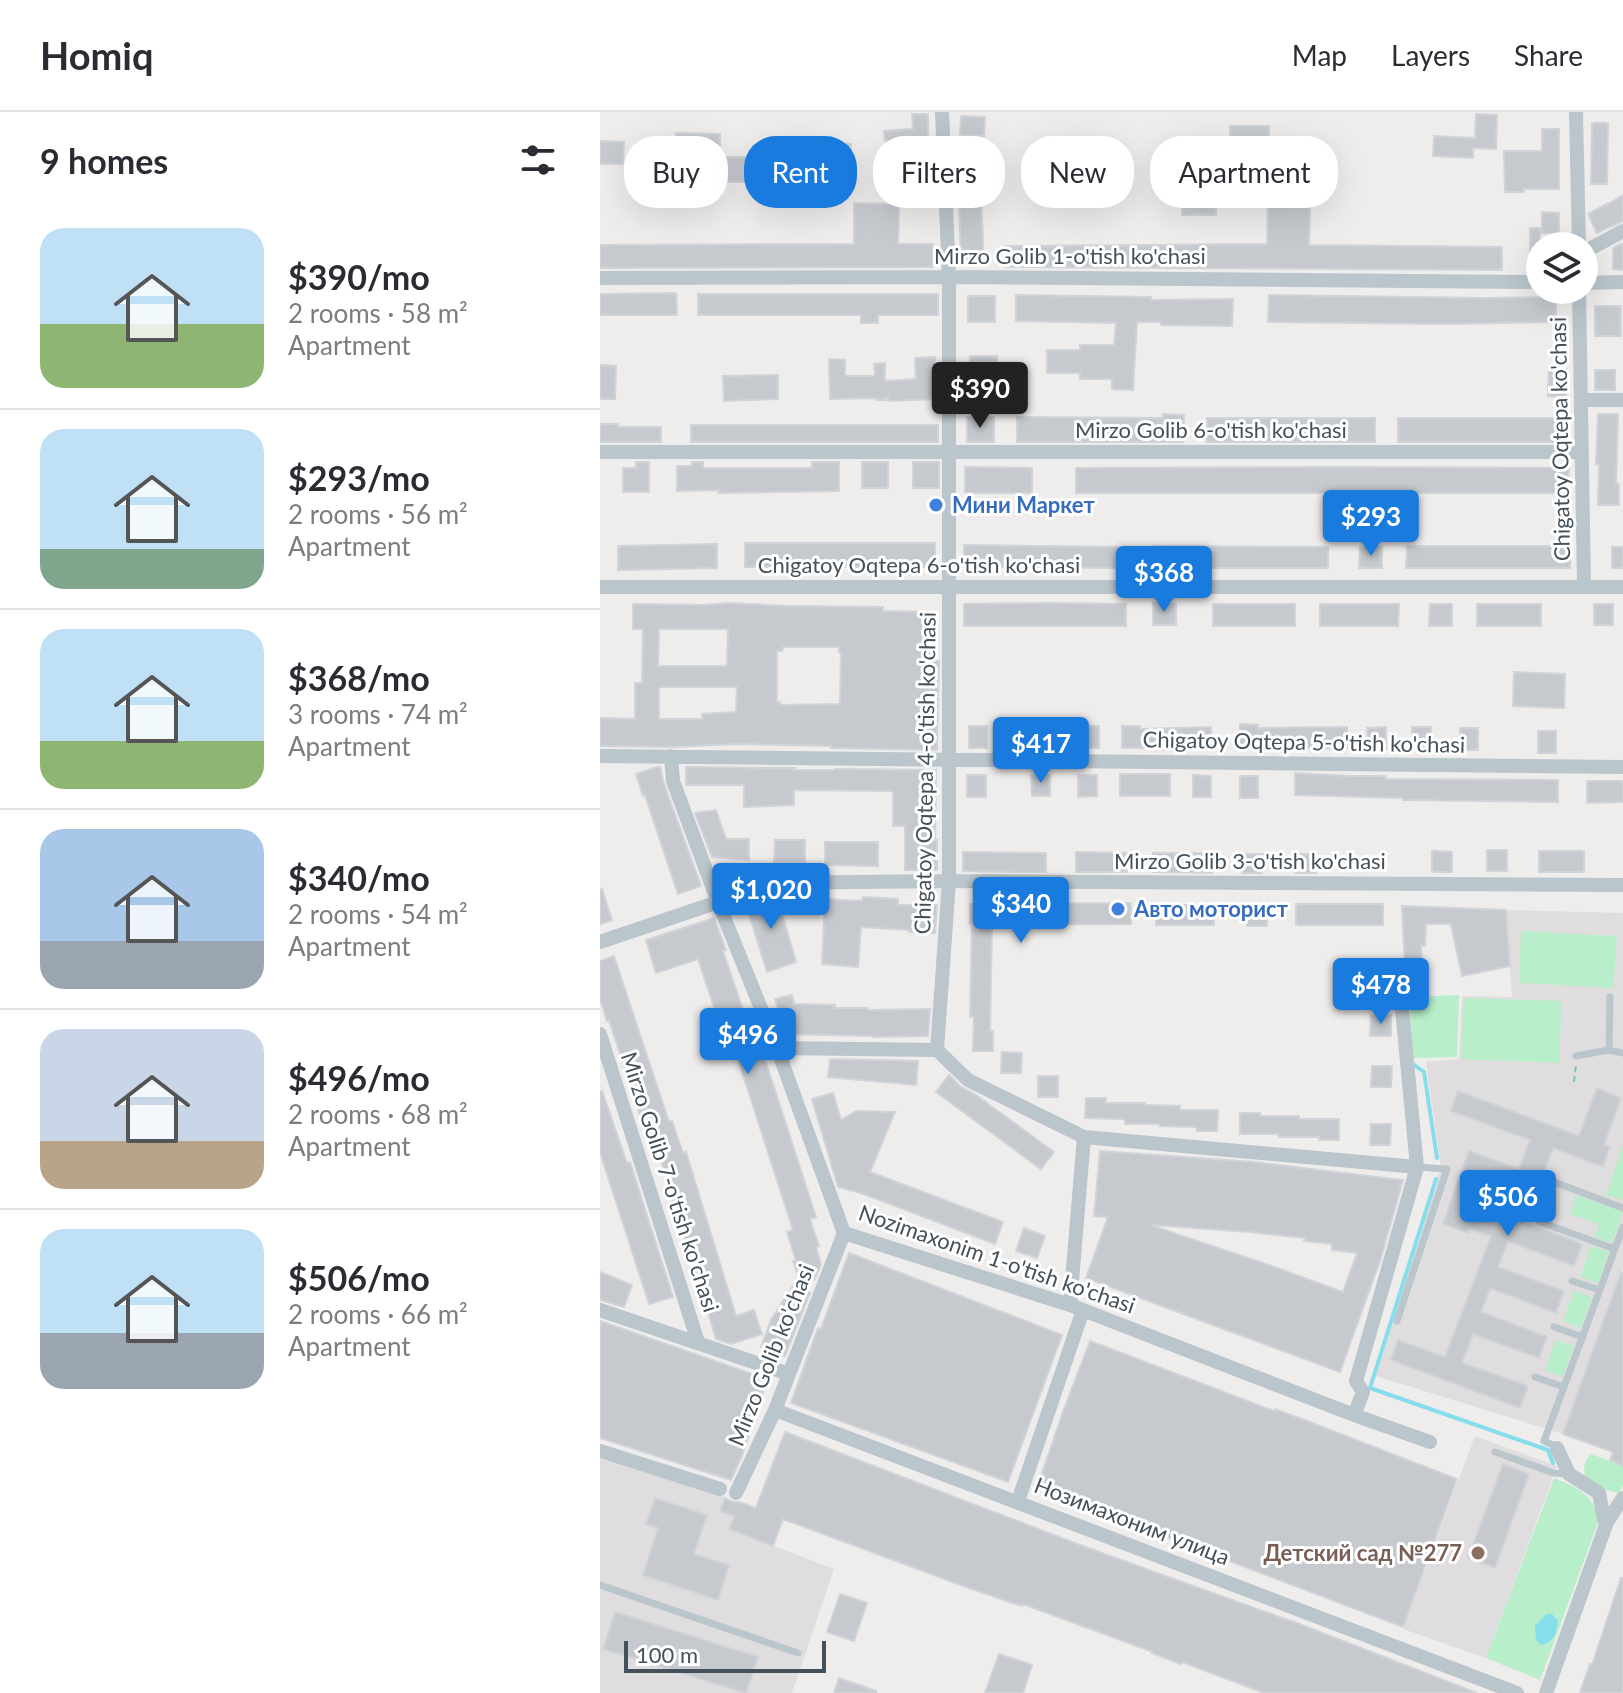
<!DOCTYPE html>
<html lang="en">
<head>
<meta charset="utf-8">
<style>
	:root { --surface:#fff; --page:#f2f2f3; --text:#2b2b33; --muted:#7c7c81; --line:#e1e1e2; --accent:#197bdd }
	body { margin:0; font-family:Lato,sans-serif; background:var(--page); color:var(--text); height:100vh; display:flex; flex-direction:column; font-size:30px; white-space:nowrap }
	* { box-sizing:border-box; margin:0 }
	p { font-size:26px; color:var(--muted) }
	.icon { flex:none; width:44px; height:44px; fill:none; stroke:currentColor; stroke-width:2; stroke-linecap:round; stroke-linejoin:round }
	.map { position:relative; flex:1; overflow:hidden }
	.drawer { display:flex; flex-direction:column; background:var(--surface); width:600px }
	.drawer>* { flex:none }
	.top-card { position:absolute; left:24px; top:24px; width:760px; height:72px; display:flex; gap:16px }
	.tools { position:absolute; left:926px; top:120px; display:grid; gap:16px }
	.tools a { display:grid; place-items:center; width:72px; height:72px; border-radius:50%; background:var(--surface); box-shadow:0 8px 32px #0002; font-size:40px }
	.scale { position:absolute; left:24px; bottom:20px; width:202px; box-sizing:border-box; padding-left:8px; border:4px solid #45515a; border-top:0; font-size:22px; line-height:28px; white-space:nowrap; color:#45515a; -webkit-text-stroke:6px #fff; paint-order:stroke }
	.price { position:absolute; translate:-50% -68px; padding:0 18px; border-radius:8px; background:var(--accent); color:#fff; font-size:26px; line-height:52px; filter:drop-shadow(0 2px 4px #0008) }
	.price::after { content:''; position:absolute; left:50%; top:48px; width:24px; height:18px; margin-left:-12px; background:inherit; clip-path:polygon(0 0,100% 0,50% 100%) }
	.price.active { background:#222; color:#fff }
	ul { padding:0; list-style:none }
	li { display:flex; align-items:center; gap:24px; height:200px; padding:0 40px }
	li+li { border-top:2px solid var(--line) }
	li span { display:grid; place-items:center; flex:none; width:224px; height:160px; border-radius:24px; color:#555 }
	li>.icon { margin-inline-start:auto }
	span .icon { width:96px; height:96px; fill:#fffc; stroke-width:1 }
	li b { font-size:34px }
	h2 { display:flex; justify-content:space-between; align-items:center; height:96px; padding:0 40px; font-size:34px }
	.chip { padding:0 28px; border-radius:32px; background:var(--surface); box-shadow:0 8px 32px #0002; font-size:28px; line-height:72px }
	.chip.active { background:var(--accent); color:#fff }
	header { display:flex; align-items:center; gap:48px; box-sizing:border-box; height:112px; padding:0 40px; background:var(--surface); border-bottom:2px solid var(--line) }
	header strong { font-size:38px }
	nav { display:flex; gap:44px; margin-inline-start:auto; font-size:28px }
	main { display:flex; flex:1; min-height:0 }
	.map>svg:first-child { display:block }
</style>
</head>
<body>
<header>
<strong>Homiq</strong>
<nav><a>Map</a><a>Layers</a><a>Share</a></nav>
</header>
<main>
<section class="drawer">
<h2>9 homes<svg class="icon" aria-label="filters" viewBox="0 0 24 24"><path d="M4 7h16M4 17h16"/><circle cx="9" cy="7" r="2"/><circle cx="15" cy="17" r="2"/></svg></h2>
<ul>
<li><span style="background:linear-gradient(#bfe0f5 60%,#8fb573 0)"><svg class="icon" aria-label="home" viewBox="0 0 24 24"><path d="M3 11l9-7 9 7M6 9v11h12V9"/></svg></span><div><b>$390/mo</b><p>2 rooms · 58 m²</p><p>Apartment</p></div></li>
<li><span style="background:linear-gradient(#bfe0f5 75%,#7fa58c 0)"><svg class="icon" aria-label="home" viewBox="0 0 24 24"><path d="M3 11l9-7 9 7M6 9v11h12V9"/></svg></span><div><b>$293/mo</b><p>2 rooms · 56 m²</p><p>Apartment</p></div></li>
<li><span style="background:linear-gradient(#bfe0f5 70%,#8fb573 0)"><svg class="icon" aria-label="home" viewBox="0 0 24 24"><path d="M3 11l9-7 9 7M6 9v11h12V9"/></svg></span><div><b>$368/mo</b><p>3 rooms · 74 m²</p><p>Apartment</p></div></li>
<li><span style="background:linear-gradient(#a9c7e8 70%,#9aa5b1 0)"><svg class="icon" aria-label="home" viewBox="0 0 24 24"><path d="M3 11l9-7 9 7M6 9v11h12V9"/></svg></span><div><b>$340/mo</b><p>2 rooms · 54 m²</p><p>Apartment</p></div></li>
<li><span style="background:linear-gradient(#c9d6e8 70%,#b9a48a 0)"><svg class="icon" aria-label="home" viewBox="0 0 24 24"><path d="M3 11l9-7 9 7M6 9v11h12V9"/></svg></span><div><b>$496/mo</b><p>2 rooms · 68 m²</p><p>Apartment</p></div></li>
<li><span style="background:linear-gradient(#bfe0f5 65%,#9aa5b1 0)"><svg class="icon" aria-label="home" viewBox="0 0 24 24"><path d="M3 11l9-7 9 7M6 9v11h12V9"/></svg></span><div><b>$506/mo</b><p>2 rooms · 66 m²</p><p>Apartment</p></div></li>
</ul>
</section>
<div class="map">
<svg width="1023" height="1581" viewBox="0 0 1023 1581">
	<rect width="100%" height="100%" fill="#efecec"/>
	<path fill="#e0ddde" d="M906,798L1023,801V1155L963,1322L776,1264L841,1056L826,950L859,947L862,884L912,885Z
		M875,1324L957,1354L886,1546L803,1517Z
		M0,1347L125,1385L120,1398L134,1404L129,1417L234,1457L192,1581H0Z"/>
	<path fill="#b9eeca" d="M921,819L1017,824L1013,876L919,871Z
		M859,883L857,945L811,946L810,885Z
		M864,886L962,889L959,951L861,947Z
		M1023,1033V1088L1006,1083Z
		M976,1083L1023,1100L1012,1131L995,1125L999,1112L970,1102Z
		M991,1134L1009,1140L998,1171L980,1165Z
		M974,1179L992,1185L981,1216L963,1209Z
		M956,1228L974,1234L963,1265L945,1258Z
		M990,1342L1023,1353V1374L1019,1381L1003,1377L985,1365L984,1353Z
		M954,1366C978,1376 989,1380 1000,1405L940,1568L886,1546Z"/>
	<path fill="#86ddeb" d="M946,1502H952L958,1509C957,1520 953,1531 941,1533L936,1528L935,1514Z"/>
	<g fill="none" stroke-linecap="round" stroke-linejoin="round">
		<path stroke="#86ddeb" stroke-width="4" d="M813,952L824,960L837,1046
			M836,1067L770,1276L948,1338L953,1351"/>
	</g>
	<path fill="#c6cacf" stroke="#d0d3d8" stroke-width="2" fill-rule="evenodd" d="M312,2H328V38H334V55L307,56L306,29H285L284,19L313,17Z
		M876,2L897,3L896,37L873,36V46L833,44L834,24L875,26Z
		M361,4L385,5L384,24L360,23Z
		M992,11H1008L1007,72H991Z
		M630,14H669V31L630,30Z
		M942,17H959V77H924V80H905L904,39H942Z
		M76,21L120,22V45H162L163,70H120V84L76,83Z
		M0,29L24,30L23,52H0Z
		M218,30L251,32L248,75L216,74Z
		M359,44L382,46L381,64L358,63Z
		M694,65H711L709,133L902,135V158L405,155V134L667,132L668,89L693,90Z
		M1023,83V109L997,121L988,102L1007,92V93Z
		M359,85H381L384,151H361Z
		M582,85H616V103H582Z
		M254,91L299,92L298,132H333V155L0,156V133L254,132Z
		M942,100L959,101V122L942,121Z
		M930,116H940V158H930Z
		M1020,132H1023V158L1013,157V136Z
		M76,181L77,203H0V182Z
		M98,182H338V203H278V211H261V203H98Z
		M416,183L551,185V188L633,187L632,214L561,213V210H537L533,278L512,277V267H480V261H447V238H480V233H514L516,211L416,209Z
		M669,183L883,186L956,185V210L850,212L668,210Z
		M368,184H395V210H368Z
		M995,194H1021V224H995Z
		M370,244H397V270H370Z
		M335,245L337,287L288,289V285L285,286L286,288H276V286L230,287L229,247L245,248V264H275L274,252L285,251V269L316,267L315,246Z
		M0,253L16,254L15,287H0Z
		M949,257H967L966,285L948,284Z
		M995,258H1015V278H995Z
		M178,263V287L124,289L123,264Z
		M563,302L584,303L583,330H417V305L563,306Z
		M998,302H1018L1016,372H1019V393H998L999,352H996Z
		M367,305H394V330H367Z
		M607,306H775V330H607Z
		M798,306H966V330H798Z
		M0,312H18V315H61V330H0Z
		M91,313H338V330H91Z
		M36,350H49V380H23V356H36Z
		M92,350H103V356H212V350H239V379L119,381V378L77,379V354H92Z
		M262,350H288V376H262Z
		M313,350H339V376H313Z
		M365,355L432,356V381H365Z
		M748,355L969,356L968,381H476V356Z
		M145,431H335V455H145Z
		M117,432V456L18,458V434Z
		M364,433L529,435V456L364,455Z
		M554,434L728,435V456H554Z
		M807,434H970V456H806Z
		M760,435H782V456H759Z
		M1012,435H1023V456H1012Z
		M129,491L186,494L283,495V499L336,500L335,549H339L337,638L231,636V634L135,632L75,635L0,634V606L35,607V571H42L43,517H33V492L103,493ZM59,517H128L127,554H58ZM183,535H239V540H241L240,592L179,593L180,590H177V539H182ZM59,575H137L136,600L102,602V607H59Z
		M450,491L526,492V514H364V492Z
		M553,491L576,492V513H553Z
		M613,492H695V514H613Z
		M720,492H799L798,514H720Z
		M830,492H852V514H829Z
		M877,492H941V514H877Z
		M994,492H1013V513H994Z
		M914,560L965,562L964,596L913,594Z
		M640,612L658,613V616L747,615V636L639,637Z
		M369,614H387V636H369Z
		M481,614H499V636H481Z
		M522,614H540V617L611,615L612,637L558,638V636H522Z
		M431,615H449V637H431Z
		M786,615V637H767V616Z
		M812,615H831L830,637H812Z
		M860,616H878V638H860Z
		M938,619H956V641H938Z
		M57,655H60L64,672L101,774L78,782L45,683L43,684L36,662Z
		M86,655L195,656L194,658H235V657L336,658L335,728H337V758H305V714H293V679L194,678V693L144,695V673H86Z
		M695,661L748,664H786V667L958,668V690L803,688V686L695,683Z
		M520,662H570V684H520Z
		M367,663H386V685H367Z
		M431,663H450V684H432Z
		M478,663H497V684L478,685Z
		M593,663L611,664V685H593Z
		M640,664H658V686H640Z
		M987,669H1023V690L987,691Z
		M116,698L126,727H149V748L112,745L95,701Z
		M175,728H205V750H174Z
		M225,730H278V754L225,753Z
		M887,738H907V759H887Z
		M832,739L852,740V760H832Z
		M939,739H984V760H939Z
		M363,740L446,741V760L363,759Z
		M476,740L527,741V760H476Z
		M553,741H612V761L553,760Z
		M643,742H663L662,761H642Z
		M696,742H716V761H696Z
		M2,777L12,808L0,812V778Z
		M171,781H176L196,850L167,860L145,789Z
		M263,785L298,787V793H337L335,821L309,820V818L261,815L258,855L222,852L225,787L262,789Z
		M531,791V812L392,813L390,919H393V939H373L374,905H370L372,812H370V792Z
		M696,792H783V813H696Z
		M556,793H614V813H556Z
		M647,793H667V814H647Z
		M802,794L906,798L910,854L862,864L851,812H826L825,834L821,833L824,874L805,875L770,874L771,853L805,854Z
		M114,806L126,838L123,839L158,942L163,941L216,1105L210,1107L219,1134L216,1135L221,1152L215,1167L201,1172L193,1149H196L187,1120L193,1118L136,941L130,943L98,847L56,861L46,828Z
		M14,844L69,1010L72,1009L83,1041L86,1040L136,1204L154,1198L162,1222L131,1232L116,1227L103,1184H104L70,1081L72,1080L58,1039L55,1040L44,1005L41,1006L9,908L7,909L0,887V849Z
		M192,883L194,892L235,893V896H268V898L330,897L328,924L273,925V924L186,922L175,887Z
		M771,903H791V924H770Z
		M402,940L422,941L421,961H401Z
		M230,947L318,949L316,973L228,965Z
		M772,954H792L791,975H771Z
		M349,963L361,975L376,983L454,1040L441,1057L336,980Z
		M438,964H458V985H438Z
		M997,976L1021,986L1004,1033L1010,1035L1003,1055L953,1036L925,1110L982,1132L974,1154L908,1129L898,1155L964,1179L956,1201L890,1176L881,1200L947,1225L939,1246L873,1222L862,1251L928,1274L920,1296L791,1248L798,1228L845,1245L891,1124L869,1117L868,1121L843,1112L869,1039L919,1057L930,1028L851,999L858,979L979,1024ZM885,1073L908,1081L897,1108L875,1101Z
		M2,979L27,1051L30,1050L73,1185L49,1192L0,1040V980Z
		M233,981L241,1008L256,999L295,1000L270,1060L403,1110L395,1132L261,1081L238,1075L212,987Z
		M486,986H506V991H545V993L580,994V998H618L617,1019H597V1015L560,1014V1012H525V1007L485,1006Z
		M640,1001H660V1004H699V1007H739V1028H719V1025H679V1022H640Z
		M771,1012H791L790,1033H770Z
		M500,1039L654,1050L803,1068L781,1146L740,1260L486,1166L508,1105L494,1104ZM553,1113L649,1120L705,1126L704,1129L732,1132V1138L757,1141L743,1180L669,1153L553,1114Z
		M424,1116L445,1124L437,1146L416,1139Z
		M249,1141L462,1223L408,1370L191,1291L218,1216L221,1217Z
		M0,1160L32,1173L24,1195L0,1188Z
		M1021,1160L1023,1161V1354L1010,1348L1013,1340L963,1322Z
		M195,1171L210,1181L185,1244L161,1235L171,1208Z
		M0,1209L167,1267L142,1344L131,1368L0,1326Z
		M490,1229L674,1299L675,1297L707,1309L857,1367L803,1515L437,1376L463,1300Z
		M185,1320L488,1436L702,1513L877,1581H664L582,1550L581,1552L552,1541L553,1540L423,1492L422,1494L366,1475L183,1407L173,1434L129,1417L134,1404L120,1399L125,1386L132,1390H139L156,1396Z
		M903,1352L929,1362L895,1456L868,1446Z
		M55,1386L107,1403L94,1442L129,1453L118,1488L43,1463L58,1416L46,1412Z
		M1021,1466H1023V1581H980L990,1552L992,1553Z
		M240,1482L267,1491L254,1529L227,1520Z
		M15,1500L158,1545L146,1581L3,1537Z
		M399,1542L432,1553L423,1581H385Z
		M239,1566L276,1579V1581H234Z"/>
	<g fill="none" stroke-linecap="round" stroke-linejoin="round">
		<path stroke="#72cc99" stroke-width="2" stroke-dasharray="6 4" stroke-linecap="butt" d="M974,970L976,953"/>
		<path stroke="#bac5cc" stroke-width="7" d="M1010,885L1009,938L1023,941
			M976,944L1009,938
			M1015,1137L940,1110L954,1070L1023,1096
			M972,1169L1000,1178
			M797,1209L847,1057L817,1055
			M954,1215L983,1225
			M935,1265L964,1275
			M957,1335L944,1329L1023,1115
			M895,1340L954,1361L967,1362
			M0,1473L198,1541"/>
		<path stroke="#bac5cc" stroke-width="14" d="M976,0L979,134
			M984,140L1023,119
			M0,166L349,165L940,170
			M984,171L1023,170
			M979,178L984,475
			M981,288H1023
			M0,340H982
			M0,475H1023
			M0,644L1023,655
			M71,644L73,669L118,790L177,936L244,1121
			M0,830L118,790L137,779L156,771L349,769L1023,773
			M0,922L98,1230
			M177,936L337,938L368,968L484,1025L817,1055
			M337,938L349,769V165L342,0
			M244,1121L470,1193L754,1303L830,1330
			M470,1193L484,1025
			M0,1198L189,1262
			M175,1298L917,1581
			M754,1303L763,1280L756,1269L817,1055L802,897
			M957,1336L969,1362L999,1381L1004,1407L1007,1410
			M0,1339L120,1377
			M136,1381L175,1298L244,1121
			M418,1389L483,1198
			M946,1581L1007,1410L1023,1386"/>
	</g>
	<g fill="#3f7fe0" stroke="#fff" stroke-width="3">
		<circle cx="336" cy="393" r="8"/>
		<circle cx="518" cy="797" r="8"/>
	</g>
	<circle fill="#8d6e63" stroke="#fff" stroke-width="3" cx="878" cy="1441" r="8"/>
	<g text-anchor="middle" stroke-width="6" stroke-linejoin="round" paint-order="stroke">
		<g font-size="22" fill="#45515a" stroke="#fff">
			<text x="470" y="152">Mirzo Golib 1-o'tish ko'chasi</text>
			<text x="611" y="326">Mirzo Golib 6-o'tish ko'chasi</text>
			<text transform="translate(960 327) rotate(-91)" y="8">Chigatoy Oqtepa ko'chasi</text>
			<text x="319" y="461">Chigatoy Oqtepa 6-o'tish ko'chasi</text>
			<text transform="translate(704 630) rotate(1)" y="8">Chigatoy Oqtepa 5-o'tish ko'chasi</text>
			<text transform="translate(325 661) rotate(-89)" y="8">Chigatoy Oqtepa 4-o'tish ko'chasi</text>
			<text x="650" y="757">Mirzo Golib 3-o'tish ko'chasi</text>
			<text transform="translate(70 1070) rotate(72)" y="8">Mirzo Golib 7-o'tish ko'chasi</text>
			<text transform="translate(397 1147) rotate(19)" y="8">Nozimaxonim 1-o'tish ko'chasi</text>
			<text transform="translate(171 1243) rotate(-68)" y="8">Mirzo Golib ko'chasi</text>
			<text transform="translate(532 1409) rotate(21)" y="8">Нозимахоним улица</text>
		</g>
		<g font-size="22" font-weight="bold" fill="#366cbe" stroke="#fff" text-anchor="start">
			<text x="352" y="401">Мини Маркет</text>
			<text x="534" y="805">Авто моторист</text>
		</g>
		<g font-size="22" font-weight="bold" fill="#785e54" stroke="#fff" text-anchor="end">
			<text x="862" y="1449">Детский сад №277</text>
		</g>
	</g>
</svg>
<div class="tools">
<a><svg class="icon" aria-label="layers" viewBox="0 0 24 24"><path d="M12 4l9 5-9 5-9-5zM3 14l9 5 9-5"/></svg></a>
</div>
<div class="scale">100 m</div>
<b class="price active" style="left:380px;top:318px">$390</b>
<b class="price" style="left:771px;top:446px">$293</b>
<b class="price" style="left:564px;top:502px">$368</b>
<b class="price" style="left:441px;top:673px">$417</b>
<b class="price" style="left:171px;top:819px">$1,020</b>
<b class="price" style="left:421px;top:833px">$340</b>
<b class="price" style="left:781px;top:914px">$478</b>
<b class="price" style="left:148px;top:964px">$496</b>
<b class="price" style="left:908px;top:1126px">$506</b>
<div class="top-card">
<a class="chip">Buy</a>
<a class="chip active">Rent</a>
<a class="chip">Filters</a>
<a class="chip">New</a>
<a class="chip">Apartment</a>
</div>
</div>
</main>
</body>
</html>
